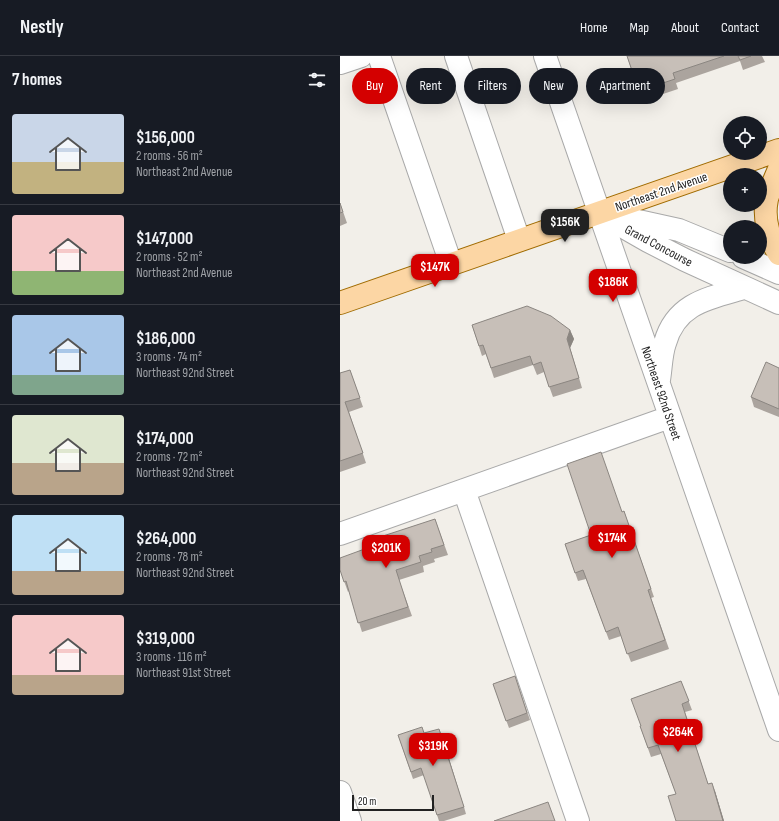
<!DOCTYPE html>
<html lang="en">
<head>
<meta charset="utf-8">
<style>
	:root { --surface:#171b24; --page:#242831; --text:#f1f3f6; --muted:#9ea1a6; --line:#363941; --accent:#d40000 }
	body { margin:0; font-family:"Sofia Sans Condensed",sans-serif; background:var(--page); color:var(--text); height:100vh; display:flex; flex-direction:column; font-size:15px; white-space:nowrap }
	* { box-sizing:border-box; margin:0 }
	p { font-size:13px; color:var(--muted) }
	.icon { flex:none; width:22px; height:22px; fill:none; stroke:currentColor; stroke-width:2; stroke-linecap:round; stroke-linejoin:round }
	.map { position:relative; flex:1; overflow:hidden }
	.panel { display:flex; flex-direction:column; background:var(--surface); width:340px }
	.panel>* { flex:none }
	.guide { position:absolute; left:12px; top:12px; width:367px; height:36px; display:flex; gap:8px }
	.controls { position:absolute; left:383px; top:60px; display:grid; gap:8px }
	.controls a { display:grid; place-items:center; width:44px; height:44px; border-radius:50%; background:var(--surface); box-shadow:0 4px 16px #0002; font-size:20px }
	.scale { position:absolute; left:12px; bottom:10px; width:82px; box-sizing:border-box; padding-left:4px; border:2px solid #222; border-top:0; font-size:11px; line-height:14px; white-space:nowrap; color:#222; -webkit-text-stroke:3px #fff; paint-order:stroke }
	.price { position:absolute; translate:-50% -34px; padding:0 9px; border-radius:8px; background:var(--accent); color:#fff; font-size:13px; line-height:26px; filter:drop-shadow(0 1px 2px #0008) }
	.price::after { content:''; position:absolute; left:50%; top:24px; width:12px; height:9px; margin-left:-6px; background:inherit; clip-path:polygon(0 0,100% 0,50% 100%) }
	.price.selected { background:#222; color:#fff }
	ul { padding:0; list-style:none }
	li { display:flex; align-items:center; gap:12px; height:100px; padding:0 12px }
	li+li { border-top:1px solid var(--line) }
	li span { display:grid; place-items:center; flex:none; width:112px; height:80px; border-radius:4px; color:#555 }
	li>.icon { margin-inline-start:auto }
	span .icon { width:48px; height:48px; fill:#fffc; stroke-width:1 }
	li b { font-size:17px }
	h2 { display:flex; justify-content:space-between; align-items:center; height:48px; padding:0 12px; font-size:17px }
	.tag { padding:0 14px; border-radius:18px; background:var(--surface); box-shadow:0 4px 16px #0002; font-size:14px; line-height:36px }
	.tag.selected { background:var(--accent); color:#fff }
	header { display:flex; align-items:center; gap:24px; box-sizing:border-box; height:56px; padding:0 20px; background:var(--surface); border-bottom:1px solid var(--line) }
	header strong { font-size:19px }
	nav { display:flex; gap:22px; margin-inline-start:auto; font-size:14px }
	main { display:flex; flex:1; min-height:0 }
	.map>svg:first-child { display:block }
</style>
</head>
<body>
<header>
<strong>Nestly</strong>
<nav><a>Home</a><a>Map</a><a>About</a><a>Contact</a></nav>
</header>
<main>
<section class="panel">
<h2>7 homes<svg class="icon" aria-label="filters" viewBox="0 0 24 24"><path d="M4 7h16M4 17h16"/><circle cx="9" cy="7" r="2"/><circle cx="15" cy="17" r="2"/></svg></h2>
<ul>
<li><span style="background:linear-gradient(#c9d6e8 60%,#c2b280 0)"><svg class="icon" aria-label="home" viewBox="0 0 24 24"><path d="M3 11l9-7 9 7M6 9v11h12V9"/></svg></span><div><b>$156,000</b><p>2 rooms · 56 m²</p><p>Northeast 2nd Avenue</p></div></li>
<li><span style="background:linear-gradient(#f6c9c9 70%,#8fb573 0)"><svg class="icon" aria-label="home" viewBox="0 0 24 24"><path d="M3 11l9-7 9 7M6 9v11h12V9"/></svg></span><div><b>$147,000</b><p>2 rooms · 52 m²</p><p>Northeast 2nd Avenue</p></div></li>
<li><span style="background:linear-gradient(#a9c7e8 75%,#7fa58c 0)"><svg class="icon" aria-label="home" viewBox="0 0 24 24"><path d="M3 11l9-7 9 7M6 9v11h12V9"/></svg></span><div><b>$186,000</b><p>3 rooms · 74 m²</p><p>Northeast 92nd Street</p></div></li>
<li><span style="background:linear-gradient(#dfe7d0 60%,#b9a48a 0)"><svg class="icon" aria-label="home" viewBox="0 0 24 24"><path d="M3 11l9-7 9 7M6 9v11h12V9"/></svg></span><div><b>$174,000</b><p>2 rooms · 72 m²</p><p>Northeast 92nd Street</p></div></li>
<li><span style="background:linear-gradient(#bfe0f5 70%,#b9a48a 0)"><svg class="icon" aria-label="home" viewBox="0 0 24 24"><path d="M3 11l9-7 9 7M6 9v11h12V9"/></svg></span><div><b>$264,000</b><p>2 rooms · 78 m²</p><p>Northeast 92nd Street</p></div></li>
<li><span style="background:linear-gradient(#f6c9c9 75%,#b9a48a 0)"><svg class="icon" aria-label="home" viewBox="0 0 24 24"><path d="M3 11l9-7 9 7M6 9v11h12V9"/></svg></span><div><b>$319,000</b><p>3 rooms · 116 m²</p><p>Northeast 91st Street</p></div></li>
</ul>
</section>
<div class="map">
<svg width="439" height="765" viewBox="0 0 439 765">
	<rect width="100%" height="100%" fill="#f2efe9"/>
	<g fill="none" stroke-linecap="round" stroke-linejoin="round">
		<defs>
			<path id="minor" d="M39,0L111,208
				M116,0L179,184
				M205,0L439,674
				M0,7L21,0
				M259,157L308,185L345,204L439,247
				M280,161L339,174L390,195
				M403,201L439,217
				M319,324C321,312 321,298 325,287C336,247 369,242 404,232
				M124,434L238,765
				M0,478L330,361
				M0,736L10,765"/>
			<path id="major" d="M439,113C435,123 430,133 427,143C423,162 429,182 439,198
				M0,247L439,94"/>
		</defs>
		<use href="#minor" stroke="#a9a9a9" stroke-width="24"/>
		<use href="#major" stroke="#a06b00" stroke-width="24"/>
		<use href="#minor" stroke="#fff" stroke-width="22"/>
		<use href="#major" stroke="#fcd6a4" stroke-width="22"/>
	</g>
	<path fill="#aba49e" d="M287,0H423H422L425,6L403,14L400,5L336,27L338,33L302,45Z
		M0,147L7,167L0,170Z
		M132,269L230,274L234,283L230,292L242,332L213,341L204,316L197,319L193,309L154,322L146,298L142,300Z
		M439,312V361L414,351L411,341Z
		M10,314L23,351L9,356L26,407L0,416V317Z
		M284,455L314,541L311,542L329,593L291,606L281,580L269,584L246,523L238,525L225,488L251,479Z
		M95,463L108,499L94,503L95,506L83,510L84,516L59,524L72,560L22,576L9,535L8,536L0,514L41,487Z
		M175,620L190,664L169,672L153,628Z
		M341,625L352,654L345,656L368,728L375,735L384,765H336V738L321,698L311,701L300,670H301Z
		M84,677L102,680L126,758L104,765H99L84,719L73,723L58,679Z"/>
	<path fill="#8b8681" d="M230,274L234,283L230,292L242,332L227,283Z
		M99,673L102,680L126,758L124,751Z
		M372,727L375,735L384,765H383Z"/>
	<path fill="#c7bfb8" stroke="#8b8681" d="M287,0H384L333,17L335,23L299,35Z
		M398,0H411L400,4Z
		M0,147L3,156L0,157Z
		M187,250L211,260L230,274L227,283L239,322L209,331L201,306L193,309L190,300L151,312L143,289L139,290L132,269Z
		M426,306L439,312V353L411,341Z
		M10,314L20,342L5,346L23,397L0,405V317Z
		M261,396L282,456L284,455L311,533L308,534L325,584L287,598L278,571L266,576L243,514L235,517L225,488L251,479L227,408Z
		M95,463L104,489L91,493L92,496L79,500L81,506L56,514L68,551L18,567L6,525L4,526L0,514V502L41,487L40,481Z
		M175,620L187,657L166,665L153,628Z
		M341,625L349,645L342,648L368,728L372,727L383,765H336L328,740L336,738L318,689L308,692L300,670H301L291,643Z
		M82,671L84,677L99,673L124,751L97,759L81,712L71,716L58,679Z
		M208,746L215,765H154Z"/>
	<g text-anchor="middle" stroke-width="3" stroke-linejoin="round" paint-order="stroke">
		<g font-size="13" fill="#222" stroke="#fff">
			<text transform="translate(321 135) rotate(-19)" y="5">Northeast 2nd Avenue</text>
			<text transform="translate(319 189) rotate(28)" y="5">Grand Concourse</text>
			<text transform="translate(322 337) rotate(71)" y="5">Northeast 92nd Street</text>
		</g>
	</g>
</svg>
<div class="controls">
<a><svg class="icon" aria-label="locate" viewBox="0 0 24 24"><circle cx="12" cy="12" r="6"/><path d="M12 2v4M12 18v4M2 12h4M18 12h4"/></svg></a>
<a>+</a>
<a>−</a>
</div>
<div class="scale">20 m</div>
<b class="price selected" style="left:225px;top:187px">$156K</b>
<b class="price" style="left:95px;top:232px">$147K</b>
<b class="price" style="left:273px;top:247px">$186K</b>
<b class="price" style="left:272px;top:503px">$174K</b>
<b class="price" style="left:46px;top:513px">$201K</b>
<b class="price" style="left:338px;top:697px">$264K</b>
<b class="price" style="left:93px;top:711px">$319K</b>
<div class="guide">
<a class="tag selected">Buy</a>
<a class="tag">Rent</a>
<a class="tag">Filters</a>
<a class="tag">New</a>
<a class="tag">Apartment</a>
</div>
</div>
</main>
</body>
</html>
